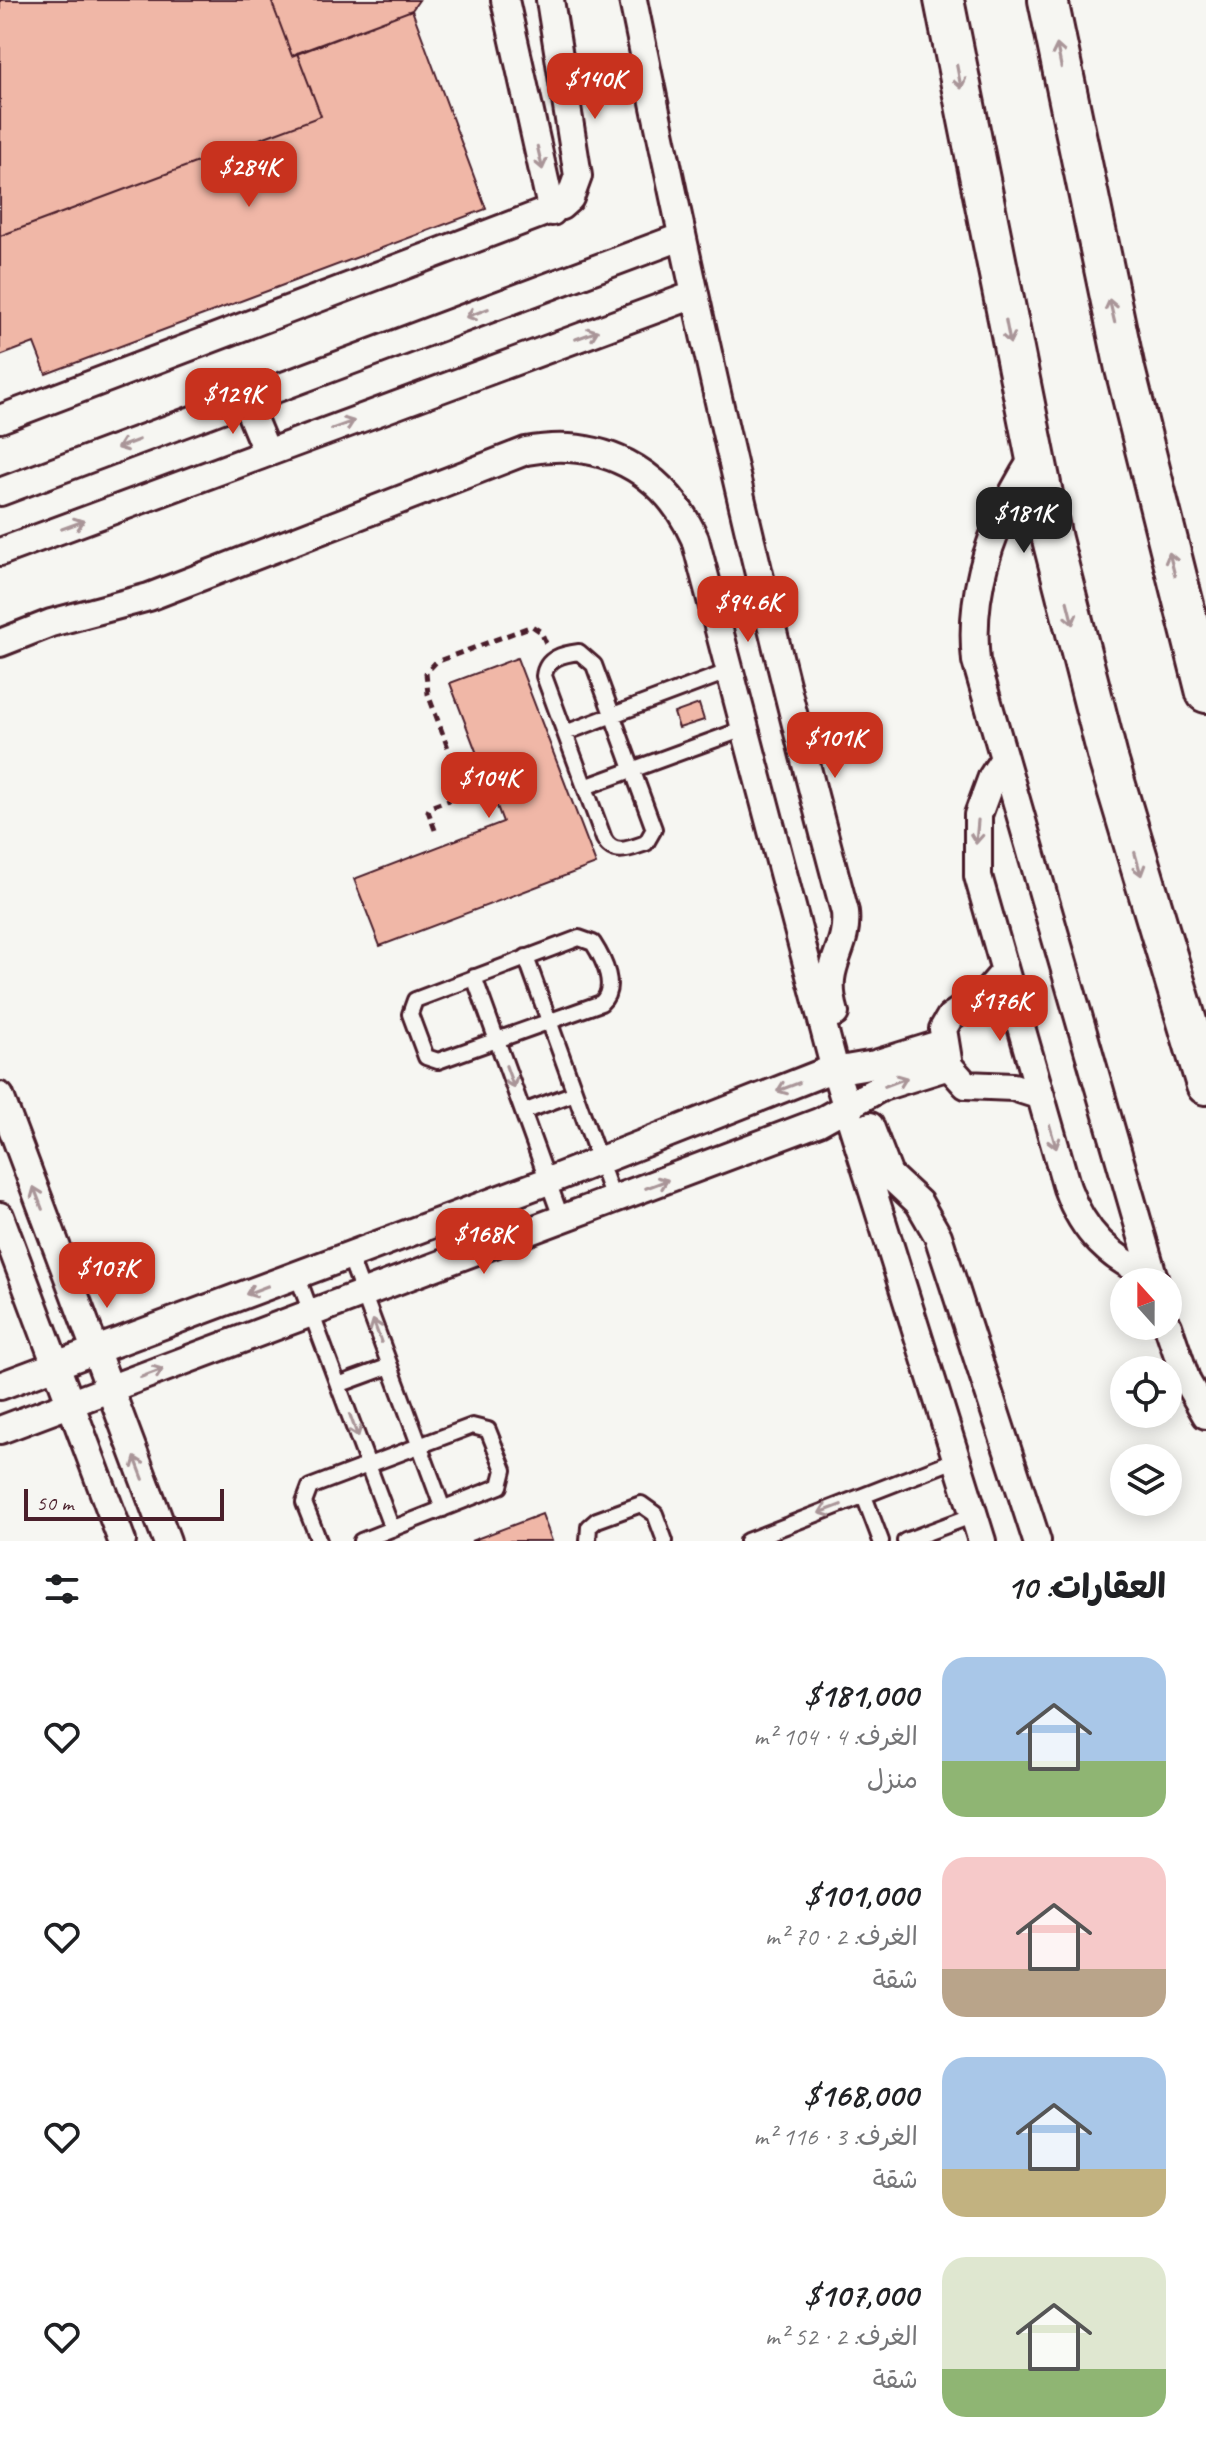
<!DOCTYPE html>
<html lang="ar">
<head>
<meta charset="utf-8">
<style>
	:root { --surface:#fff; --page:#f2f2f2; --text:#202124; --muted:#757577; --accent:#c8321e }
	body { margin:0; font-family:Caveat,"Playpen Sans Arabic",sans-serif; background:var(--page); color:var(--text); direction:rtl; height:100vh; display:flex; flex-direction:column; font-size:30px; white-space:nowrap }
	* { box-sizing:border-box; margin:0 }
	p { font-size:26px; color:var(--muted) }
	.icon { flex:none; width:44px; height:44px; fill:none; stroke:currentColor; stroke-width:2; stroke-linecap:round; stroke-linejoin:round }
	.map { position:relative; height:1541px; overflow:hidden; direction:ltr }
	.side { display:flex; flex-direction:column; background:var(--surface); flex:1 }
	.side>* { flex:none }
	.needle { width:52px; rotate:339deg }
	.fabs { position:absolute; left:1110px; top:1268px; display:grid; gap:16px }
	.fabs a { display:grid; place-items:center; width:72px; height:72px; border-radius:50%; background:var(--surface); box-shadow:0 4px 20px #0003; font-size:40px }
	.scale { position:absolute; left:24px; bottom:20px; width:200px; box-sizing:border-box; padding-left:8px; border:4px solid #4a1f2b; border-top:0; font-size:22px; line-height:28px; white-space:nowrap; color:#4a1f2b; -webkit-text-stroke:6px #f6f6f2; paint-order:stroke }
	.price { position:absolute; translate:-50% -68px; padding:0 18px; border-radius:16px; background:var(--accent); color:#fff; font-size:26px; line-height:52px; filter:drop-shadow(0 2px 4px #0008) }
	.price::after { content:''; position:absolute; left:50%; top:48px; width:24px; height:18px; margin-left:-12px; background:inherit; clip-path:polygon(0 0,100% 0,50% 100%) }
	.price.active { background:#222; color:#fff }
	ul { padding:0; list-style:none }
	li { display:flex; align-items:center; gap:24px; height:200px; padding:0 40px }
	li span { display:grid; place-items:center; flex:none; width:224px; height:160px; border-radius:24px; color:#555 }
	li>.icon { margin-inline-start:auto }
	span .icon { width:96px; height:96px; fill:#fffc; stroke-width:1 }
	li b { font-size:34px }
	h2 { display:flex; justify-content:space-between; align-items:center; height:96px; padding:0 40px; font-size:34px }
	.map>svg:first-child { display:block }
</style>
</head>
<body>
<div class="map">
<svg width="1206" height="1541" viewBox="0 0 1206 1541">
	<rect width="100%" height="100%" fill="#f6f6f2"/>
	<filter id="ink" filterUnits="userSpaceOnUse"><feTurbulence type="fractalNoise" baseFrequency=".0125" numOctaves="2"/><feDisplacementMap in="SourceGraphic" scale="16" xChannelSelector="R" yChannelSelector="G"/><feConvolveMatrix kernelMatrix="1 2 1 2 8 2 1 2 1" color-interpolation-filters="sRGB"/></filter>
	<g filter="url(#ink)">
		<path fill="#f0b7a7" stroke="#4a1f2b" stroke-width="2" d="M0,0H271L292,56L297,53L321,116L0,236Z
			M271,0H419L412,10L292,56Z
			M412,10L486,209L46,374L34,343L0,356V236L321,116L297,53Z
			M517,658L596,864L380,946L354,879L503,822L450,683Z
			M699,704L704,720L679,728L674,713Z
			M542,1514L552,1541H471Z"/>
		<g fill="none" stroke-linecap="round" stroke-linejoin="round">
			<defs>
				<path id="service" d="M579,652L594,665L654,829L646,843C631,848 614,857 604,839L544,676C546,658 563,654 579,652Z
					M565,733L730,671
					M585,787L744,729
					M579,938L593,943C604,960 618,988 601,1003L438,1061L426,1057L410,1014L415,1000Z
					M526,957L614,1201
					M474,977L562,1220
					M523,1112L575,1093
					M349,1255L443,1509
					M297,1275L392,1529
					M338,1385L390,1366
					M864,1496L881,1541
					M319,1541L304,1503L310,1487L472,1426L488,1430L504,1470L500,1486L361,1541
					M588,1541L589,1527L597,1520L641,1504L655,1514L665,1541
					M747,1541L955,1460
					M905,1541L974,1515"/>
				<path id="minor" d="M505,0L552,212
					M633,0C695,306 763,610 845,912C849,953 820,963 835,1013
					M245,400L267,453
					M0,419L561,206L570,198L578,176L550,0
					M1034,457C994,519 968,587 976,661L1155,1282
					M0,492L681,237
					M0,552L694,295
					M0,643L51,623L149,597L526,451C600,437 664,469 695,539L835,1070L982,1541
					M1003,760L992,777L978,815V876L1067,1188C1083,1232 1110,1259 1154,1277
					M1005,971L986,993L950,1017L943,1029L949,1066L966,1085L1013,1087L1041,1096
					M0,1096L167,1541
					M870,1126L889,1175L919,1203L938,1236L1037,1541
					M0,1216L122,1541
					M1168,1326L1187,1382L1206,1415
					M0,1386L548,1181L822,1073L875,1064L943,1043
					M0,1430L819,1122L882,1087L949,1066"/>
				<path id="secondary" d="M944,0L1052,539L1109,762L1206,1085
					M1048,0L1125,369L1206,693"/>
			</defs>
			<use href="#service" stroke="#4a1f2b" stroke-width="20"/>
			<use href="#minor" stroke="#4a1f2b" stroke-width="32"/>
			<use href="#secondary" stroke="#4a1f2b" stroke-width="44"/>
			<path stroke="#4a1f2b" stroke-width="5" stroke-dasharray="8 6" stroke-linecap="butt" d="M435,830L428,811L430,807L465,794L428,694L426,673L436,662L532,626L541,632L546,643"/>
			<use href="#service" stroke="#f6f6f2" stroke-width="14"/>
			<use href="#minor" stroke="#f6f6f2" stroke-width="26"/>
			<use href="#secondary" stroke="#f6f6f2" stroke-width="38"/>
		</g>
		<defs><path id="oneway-shaft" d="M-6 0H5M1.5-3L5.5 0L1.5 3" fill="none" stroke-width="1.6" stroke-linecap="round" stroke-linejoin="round" transform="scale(2)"/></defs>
		<g stroke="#a99598">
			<use href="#oneway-shaft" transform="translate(1059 56) rotate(-101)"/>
			<use href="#oneway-shaft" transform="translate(959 77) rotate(79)"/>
			<use href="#oneway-shaft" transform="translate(540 158) rotate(77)"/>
			<use href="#oneway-shaft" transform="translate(1112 311) rotate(-103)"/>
			<use href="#oneway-shaft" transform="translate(477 313) rotate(159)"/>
			<use href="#oneway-shaft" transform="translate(1008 332) rotate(79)"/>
			<use href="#oneway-shaft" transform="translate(587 335) rotate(-20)"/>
			<use href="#oneway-shaft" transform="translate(343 425) rotate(-20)"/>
			<use href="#oneway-shaft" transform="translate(128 444) rotate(159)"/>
			<use href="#oneway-shaft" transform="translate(73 525) rotate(-20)"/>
			<use href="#oneway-shaft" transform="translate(1172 564) rotate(-104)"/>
			<use href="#oneway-shaft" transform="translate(1070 613) rotate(76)"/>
			<use href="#oneway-shaft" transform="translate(977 832) rotate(95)"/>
			<use href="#oneway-shaft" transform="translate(1138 864) rotate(74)"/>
			<use href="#oneway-shaft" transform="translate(510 1077) rotate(70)"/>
			<use href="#oneway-shaft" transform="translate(896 1082) rotate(-21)"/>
			<use href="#oneway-shaft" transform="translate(788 1087) rotate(159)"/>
			<use href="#oneway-shaft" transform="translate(1053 1137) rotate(74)"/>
			<use href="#oneway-shaft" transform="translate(657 1184) rotate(-21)"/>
			<use href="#oneway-shaft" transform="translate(38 1198) rotate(-111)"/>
			<use href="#oneway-shaft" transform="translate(257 1290) rotate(159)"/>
			<use href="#oneway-shaft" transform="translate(377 1331) rotate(-110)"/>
			<use href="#oneway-shaft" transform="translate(152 1373) rotate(-21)"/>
			<use href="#oneway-shaft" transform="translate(354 1426) rotate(70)"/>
			<use href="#oneway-shaft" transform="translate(139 1468) rotate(-111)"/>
			<use href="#oneway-shaft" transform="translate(830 1509) rotate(159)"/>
		</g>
	</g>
</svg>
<div class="fabs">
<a><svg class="needle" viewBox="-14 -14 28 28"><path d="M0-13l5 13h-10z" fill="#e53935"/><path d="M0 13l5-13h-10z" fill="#757577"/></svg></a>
<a><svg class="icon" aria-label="locate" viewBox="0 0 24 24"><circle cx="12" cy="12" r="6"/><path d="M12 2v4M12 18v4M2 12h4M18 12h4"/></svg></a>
<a><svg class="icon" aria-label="layers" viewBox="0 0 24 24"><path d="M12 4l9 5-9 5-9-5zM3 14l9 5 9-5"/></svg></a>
</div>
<div class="scale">50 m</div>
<b class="price" style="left:595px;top:121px">$140K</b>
<b class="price" style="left:249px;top:209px">$284K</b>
<b class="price" style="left:233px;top:436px">$129K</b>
<b class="price active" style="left:1024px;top:555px">$181K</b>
<b class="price" style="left:748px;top:644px">$94.6K</b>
<b class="price" style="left:835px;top:780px">$101K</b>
<b class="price" style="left:489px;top:820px">$104K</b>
<b class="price" style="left:1000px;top:1043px">$176K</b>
<b class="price" style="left:484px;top:1276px">$168K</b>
<b class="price" style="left:107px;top:1310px">$107K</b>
</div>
<section class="side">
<h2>العقارات: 10<svg class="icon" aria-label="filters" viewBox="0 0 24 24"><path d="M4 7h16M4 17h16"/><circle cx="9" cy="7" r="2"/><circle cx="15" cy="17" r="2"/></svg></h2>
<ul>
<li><span style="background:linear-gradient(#a9c7e8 65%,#8fb573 0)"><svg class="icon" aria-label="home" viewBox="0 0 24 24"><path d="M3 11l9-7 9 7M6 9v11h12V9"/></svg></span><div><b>$181,000</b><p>الغرف: 4 · 104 m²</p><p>منزل</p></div><svg class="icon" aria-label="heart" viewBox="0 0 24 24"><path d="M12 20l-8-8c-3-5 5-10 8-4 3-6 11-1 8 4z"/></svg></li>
<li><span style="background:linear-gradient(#f6c9c9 70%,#b9a48a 0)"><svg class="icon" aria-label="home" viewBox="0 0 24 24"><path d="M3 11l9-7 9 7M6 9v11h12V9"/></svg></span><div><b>$101,000</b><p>الغرف: 2 · 70 m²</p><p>شقة</p></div><svg class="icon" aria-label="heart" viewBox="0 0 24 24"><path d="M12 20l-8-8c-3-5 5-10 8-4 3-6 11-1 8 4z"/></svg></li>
<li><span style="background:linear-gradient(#a9c7e8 70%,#c2b280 0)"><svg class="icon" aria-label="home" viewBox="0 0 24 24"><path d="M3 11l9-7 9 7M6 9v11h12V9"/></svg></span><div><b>$168,000</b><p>الغرف: 3 · 116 m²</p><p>شقة</p></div><svg class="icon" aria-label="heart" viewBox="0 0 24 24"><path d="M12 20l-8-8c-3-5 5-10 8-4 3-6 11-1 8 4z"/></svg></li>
<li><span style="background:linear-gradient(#dfe7d0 70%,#8fb573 0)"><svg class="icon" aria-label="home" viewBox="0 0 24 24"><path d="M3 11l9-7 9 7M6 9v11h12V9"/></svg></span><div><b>$107,000</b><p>الغرف: 2 · 52 m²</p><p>شقة</p></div><svg class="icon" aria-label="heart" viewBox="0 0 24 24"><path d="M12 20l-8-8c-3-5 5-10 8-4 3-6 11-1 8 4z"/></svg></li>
</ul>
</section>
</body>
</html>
